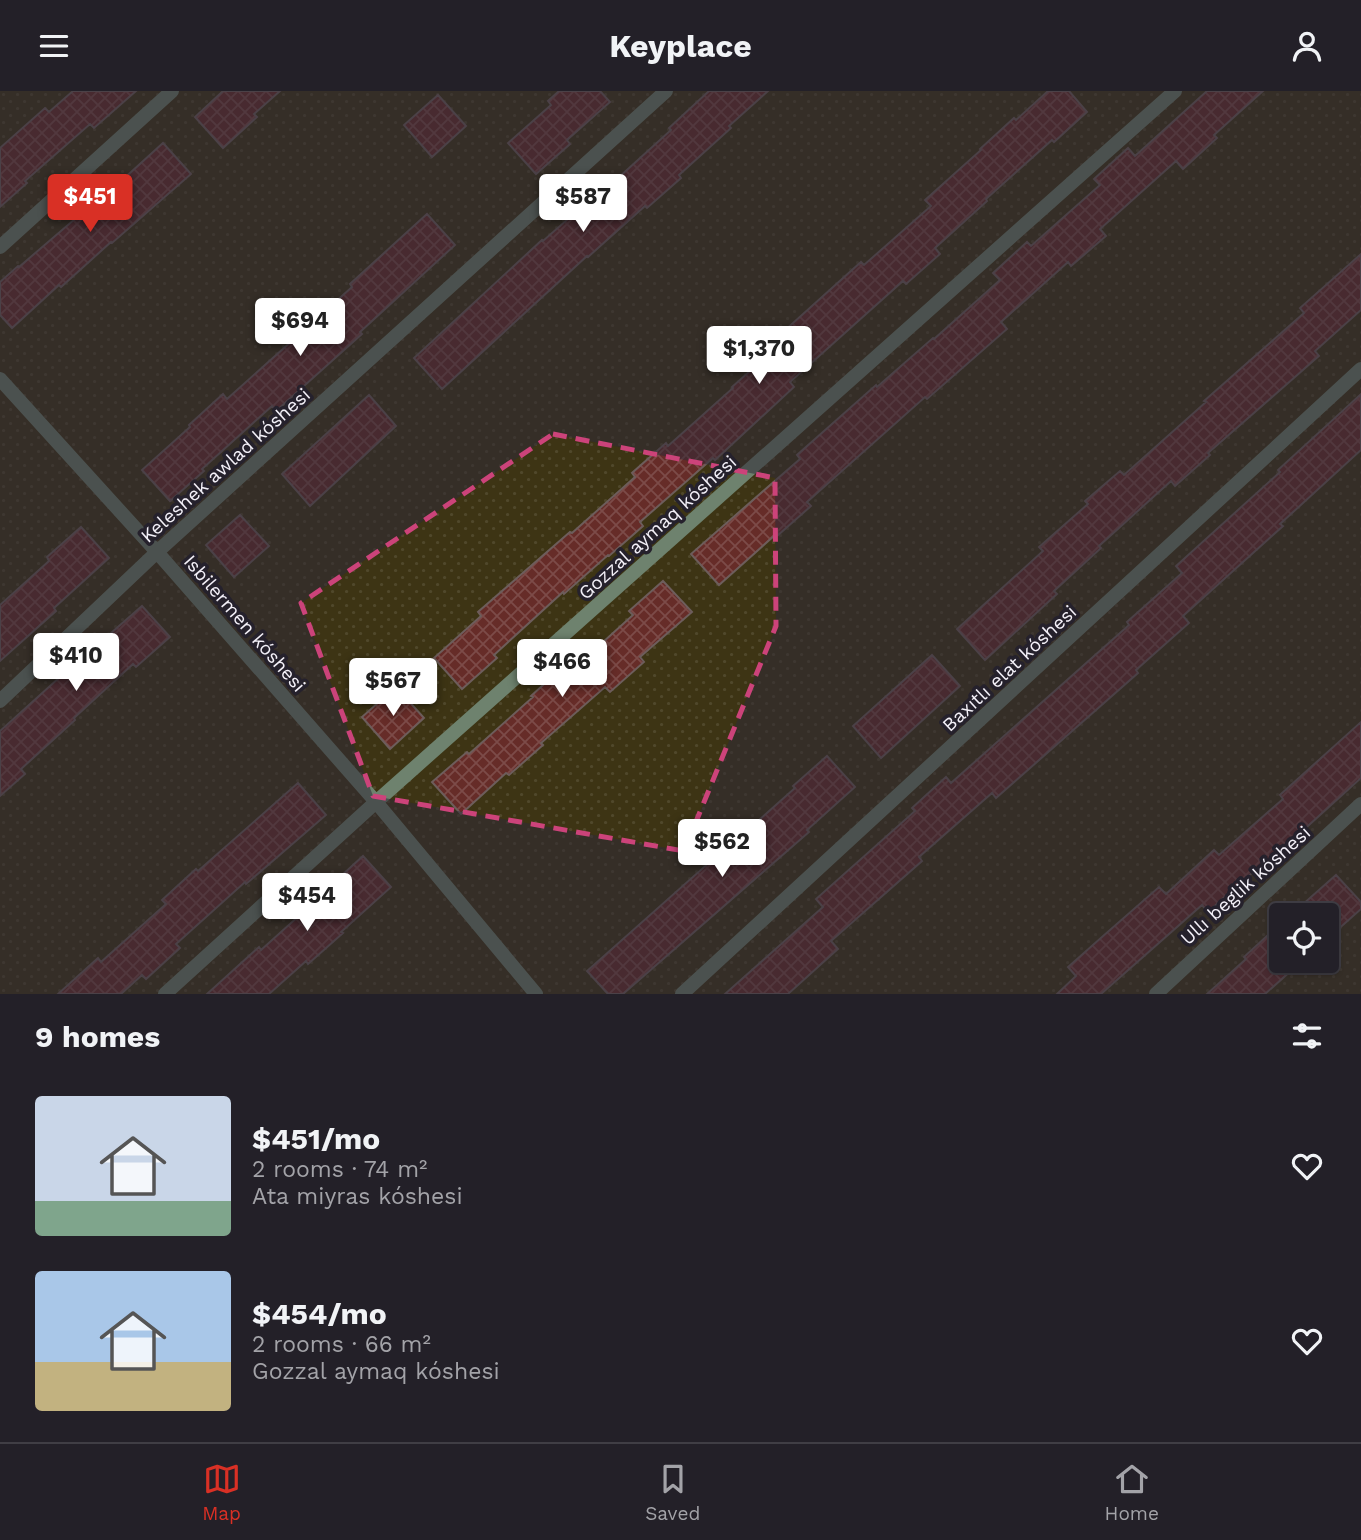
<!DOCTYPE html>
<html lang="en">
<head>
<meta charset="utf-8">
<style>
	:root { --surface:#232028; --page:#2b2830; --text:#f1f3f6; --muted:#a3a3a8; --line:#403e45; --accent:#d93025 }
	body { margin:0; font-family:"Work Sans",sans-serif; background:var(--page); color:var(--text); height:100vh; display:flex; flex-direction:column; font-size:26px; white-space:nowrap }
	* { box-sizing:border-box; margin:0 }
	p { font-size:23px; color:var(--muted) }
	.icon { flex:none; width:38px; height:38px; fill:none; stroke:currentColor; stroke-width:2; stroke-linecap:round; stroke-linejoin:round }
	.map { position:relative; height:903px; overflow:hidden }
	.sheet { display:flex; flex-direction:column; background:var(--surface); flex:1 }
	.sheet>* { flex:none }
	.fabs { position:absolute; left:1269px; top:812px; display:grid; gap:14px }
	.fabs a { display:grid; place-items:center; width:70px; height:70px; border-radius:7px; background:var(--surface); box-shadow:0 2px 5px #0004,0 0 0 2px var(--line); font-size:35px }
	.price { position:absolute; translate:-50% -60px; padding:0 16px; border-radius:7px; background:#fff; color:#222; font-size:23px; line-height:46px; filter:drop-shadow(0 2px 4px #0008) }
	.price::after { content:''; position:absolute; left:50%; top:42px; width:21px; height:16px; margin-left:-10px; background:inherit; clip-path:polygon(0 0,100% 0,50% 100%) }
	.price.active { background:var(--accent); color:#fff }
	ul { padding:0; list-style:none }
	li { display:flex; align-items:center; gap:21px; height:175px; padding:0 35px }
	li span { display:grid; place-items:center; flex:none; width:196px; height:140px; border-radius:7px; color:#555 }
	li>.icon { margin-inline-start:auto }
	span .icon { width:84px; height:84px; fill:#fffc; stroke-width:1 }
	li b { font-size:30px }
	h2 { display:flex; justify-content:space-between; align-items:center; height:84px; padding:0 35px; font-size:30px }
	header { display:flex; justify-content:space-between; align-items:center; height:91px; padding:0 35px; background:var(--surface); font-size:32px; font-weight:700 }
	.dock { display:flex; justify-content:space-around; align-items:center; height:98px; border-top:2px solid var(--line); background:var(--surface); font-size:19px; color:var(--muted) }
	.dock a { display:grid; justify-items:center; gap:4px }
	.dock .active { color:var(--accent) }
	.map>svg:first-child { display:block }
</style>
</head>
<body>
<header><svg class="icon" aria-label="menu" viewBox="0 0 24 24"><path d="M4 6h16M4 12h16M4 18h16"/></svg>Keyplace<svg class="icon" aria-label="person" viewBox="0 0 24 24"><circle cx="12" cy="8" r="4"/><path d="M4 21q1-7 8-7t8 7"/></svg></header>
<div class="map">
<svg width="1361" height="903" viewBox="0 0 1361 903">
	<defs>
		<pattern id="sand-dots" width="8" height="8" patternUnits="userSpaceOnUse" patternTransform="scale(1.75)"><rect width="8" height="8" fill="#3d3414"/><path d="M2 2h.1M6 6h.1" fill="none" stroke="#50482b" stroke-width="1.8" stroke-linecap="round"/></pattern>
		<pattern id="building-cross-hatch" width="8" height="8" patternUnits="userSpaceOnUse" patternTransform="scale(1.75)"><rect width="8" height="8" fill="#662c28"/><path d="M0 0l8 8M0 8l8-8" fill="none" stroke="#7c4b48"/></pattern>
	</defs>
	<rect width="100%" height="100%" fill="#2f2a36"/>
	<path fill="url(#sand-dots)" fill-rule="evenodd" d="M0,0H1361V903H0ZM1281,824H1326V870H1281Z"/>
	<path fill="url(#building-cross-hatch)" stroke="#6d5d5b" stroke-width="2" d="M73,0H136L94,37L90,33L25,90L27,92L0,116V57L45,17L49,21Z
		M223,0H280L254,23L257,26L223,57L195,26Z
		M559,0H600L610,11L567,49L570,53L536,83L508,52L551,14L548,10Z
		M709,0H768L729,35L731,37L679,84L681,87L647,117L645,115L588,166L587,165L442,298L414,267L542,149L543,150L594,105L596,107L671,39L669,37Z
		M1048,0H1069L1087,21L1054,51L1052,49L986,108L987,110L935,157L940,163L906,193L903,190L790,291L794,296L715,369L713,367L640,431L643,435L609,465L608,464L564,503L563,501L494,564L497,567L462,598L434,567L481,525L478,521L570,441L572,442L635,386L632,382L666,352L668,355L733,297L732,296L778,255L773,250L861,171L864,174L931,115L925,109L981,59L980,58L1014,27L1016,29Z
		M1207,0H1263L1214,44L1217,47L1183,78L1176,70L1100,138L1106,145L1071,175L1068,171L1001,231L1007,238L927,308L925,306L807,411L811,415L777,445L775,444L719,494L691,463L800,368L797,364L876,294L877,296L933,247L934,248L1000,189L993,182L1027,151L1031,155L1100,94L1094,88L1128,57L1135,65Z
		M438,4L466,35L432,66L404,34Z
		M163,52L191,83L112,152L111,151L61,196L59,194L12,237L0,224V191L18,175L19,176L118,91L119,92Z
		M427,123L455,154L360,241L362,243L276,320L272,315L202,378L204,380L170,410L142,379L190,336L189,334L223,303L227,308L352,196L350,193Z
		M1361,163V219L1315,260L1319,265L1208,362L1210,364L1175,395L1171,390L1099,455L1101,457L1054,500L1057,503L985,569L957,538L1043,460L1039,456L1088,413L1085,410L1120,380L1124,384L1206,311L1204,310L1304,222L1300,217Z
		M1361,303V359L1280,433L1283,435L1183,525L1189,532L1136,579L1138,582L996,707L992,702L919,766L922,770L831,850L838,858L788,903H725L823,816L816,808L915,720L912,717L946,686L951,692L1129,534L1127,531L1182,482L1176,475L1280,381L1278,379Z
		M369,304L396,335L310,415L282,383Z
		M240,424L269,455L234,486L206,454Z
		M81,436L109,467L54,517L56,520L0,570V514L49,470L47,466Z
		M663,490L692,521L640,566L644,571L610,601L605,596L541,652L543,654L509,684L506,682L461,723L432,691L467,661L469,663L533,606L531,605L565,574L571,580L633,524L629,520Z
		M142,515L170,546L136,576L133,573L74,627L75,629L21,678L25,683L0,705V640L60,586L58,585L92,554L95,556Z
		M932,564L960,595L881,667L853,635Z
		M396,596L424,627L390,658L362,626Z
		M1361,631V687L1298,744L1301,748L1267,778L1262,773L1208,821L1202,814L1101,903H1057L1076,885L1068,876L1102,846L1159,796L1166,803L1214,759L1219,764L1283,708L1280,704Z
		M827,665L855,696L807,739L809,741L623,903H608L587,880L730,753L731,754L795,697L793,695Z
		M298,692L326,724L246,793L245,791L176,853L180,857L146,888L142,884L121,903H58L98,867L101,871L166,813L162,809L196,778L198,780Z
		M363,765L391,796L341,841L343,842L308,873L306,870L269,903H207L259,856L261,859L330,797L329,796Z
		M1336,784L1361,811V818L1326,849V824H1311L1302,814Z
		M1281,832V870H1302L1265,903H1207L1246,868L1244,866Z"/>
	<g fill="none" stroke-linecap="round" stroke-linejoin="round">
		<path stroke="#6e826e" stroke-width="14" d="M0,156L172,0
			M0,288L157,461L376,711L536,903
			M0,610L157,461L666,0
			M165,903L376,711L1175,0
			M682,903L1361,278
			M1156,903L1361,713"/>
	</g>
	<path d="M0 0H1361V903H0ZM553,343L775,387L776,535L684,760L373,705L301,512Z" fill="#2f2a36" fill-opacity=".55" fill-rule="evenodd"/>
	<path fill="none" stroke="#cc437a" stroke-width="5" stroke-dasharray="14 9" stroke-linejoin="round" d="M553,343L775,387L776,535L684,760L373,705L301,512Z"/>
	<g text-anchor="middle" stroke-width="7" stroke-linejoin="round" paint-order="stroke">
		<g font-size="19" fill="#f3f0f8" stroke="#25212c">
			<text transform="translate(225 374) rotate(-42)" y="7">Keleshek awlad kóshesi</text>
			<text transform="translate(657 436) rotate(-42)" y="7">Gozzal aymaq kóshesi</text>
			<text transform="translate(245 532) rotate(49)" y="7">Isbilermen kóshesi</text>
			<text transform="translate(1009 577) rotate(-43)" y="7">Baxıtlı elat kóshesi</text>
			<text transform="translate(1245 794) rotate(-42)" y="7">Ullı beglik kóshesi</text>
		</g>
	</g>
</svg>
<div class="fabs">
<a><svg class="icon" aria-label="locate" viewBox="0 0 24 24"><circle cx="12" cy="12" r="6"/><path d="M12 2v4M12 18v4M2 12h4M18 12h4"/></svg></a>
</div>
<b class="price active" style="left:90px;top:143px">$451</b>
<b class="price" style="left:583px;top:143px">$587</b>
<b class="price" style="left:300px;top:267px">$694</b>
<b class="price" style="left:759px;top:295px">$1,370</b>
<b class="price" style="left:76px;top:602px">$410</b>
<b class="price" style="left:562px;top:608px">$466</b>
<b class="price" style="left:393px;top:627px">$567</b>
<b class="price" style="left:722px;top:788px">$562</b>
<b class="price" style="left:307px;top:842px">$454</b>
</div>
<section class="sheet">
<h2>9 homes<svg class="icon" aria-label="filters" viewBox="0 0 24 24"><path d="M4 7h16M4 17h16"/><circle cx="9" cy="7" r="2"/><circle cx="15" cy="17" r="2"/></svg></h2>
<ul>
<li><span style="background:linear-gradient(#c9d6e8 75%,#7fa58c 0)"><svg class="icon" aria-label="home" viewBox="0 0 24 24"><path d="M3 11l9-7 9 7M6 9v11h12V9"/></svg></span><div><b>$451/mo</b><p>2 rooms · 74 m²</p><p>Ata miyras kóshesi</p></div><svg class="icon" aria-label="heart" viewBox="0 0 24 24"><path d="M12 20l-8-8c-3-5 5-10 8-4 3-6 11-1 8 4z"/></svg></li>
<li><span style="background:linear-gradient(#a9c7e8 65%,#c2b280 0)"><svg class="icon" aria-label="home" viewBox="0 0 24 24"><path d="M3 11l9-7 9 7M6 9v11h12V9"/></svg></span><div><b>$454/mo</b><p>2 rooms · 66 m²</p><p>Gozzal aymaq kóshesi</p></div><svg class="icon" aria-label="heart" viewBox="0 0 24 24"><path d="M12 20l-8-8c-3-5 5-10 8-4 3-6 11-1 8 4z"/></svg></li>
</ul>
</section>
<nav class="dock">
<a class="active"><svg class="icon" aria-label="map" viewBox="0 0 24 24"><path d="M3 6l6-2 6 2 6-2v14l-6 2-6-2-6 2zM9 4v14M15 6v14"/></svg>Map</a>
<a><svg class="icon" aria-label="saved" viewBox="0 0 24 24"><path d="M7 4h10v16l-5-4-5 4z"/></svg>Saved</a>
<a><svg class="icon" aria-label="home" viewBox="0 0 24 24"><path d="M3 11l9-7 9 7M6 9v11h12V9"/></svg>Home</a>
</nav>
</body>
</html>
